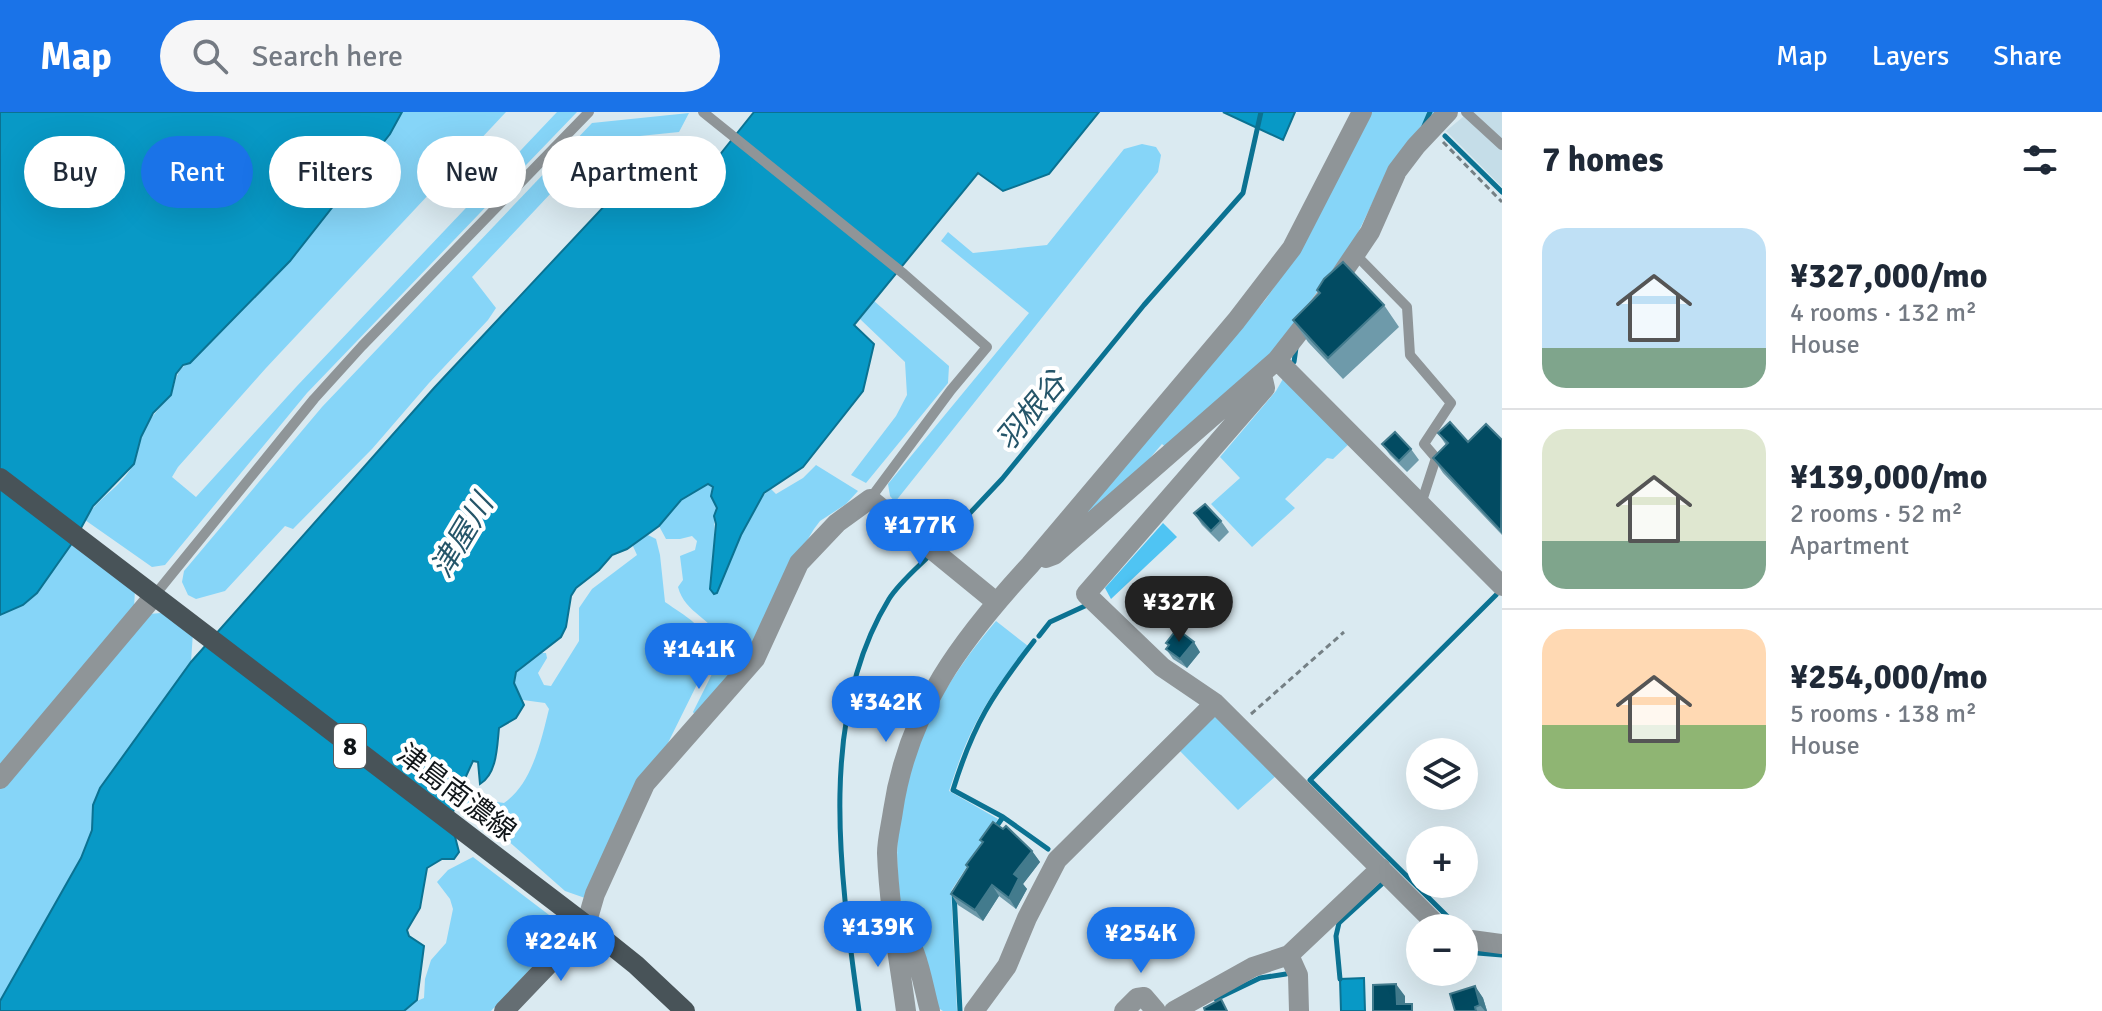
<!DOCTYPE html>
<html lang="en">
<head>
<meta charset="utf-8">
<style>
	:root { --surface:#fff; --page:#f6f6f7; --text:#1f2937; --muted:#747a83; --line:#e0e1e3; --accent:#1a73e8 }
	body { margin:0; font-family:Signika,"Noto Sans JP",sans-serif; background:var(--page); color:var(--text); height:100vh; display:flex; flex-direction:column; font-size:30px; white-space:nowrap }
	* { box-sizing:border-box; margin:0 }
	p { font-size:26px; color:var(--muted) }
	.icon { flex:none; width:44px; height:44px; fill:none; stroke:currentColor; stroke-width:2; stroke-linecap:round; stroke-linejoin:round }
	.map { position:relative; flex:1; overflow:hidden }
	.sheet { display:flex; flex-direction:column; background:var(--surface); width:600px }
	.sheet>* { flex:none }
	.top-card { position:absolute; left:24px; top:24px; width:760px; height:72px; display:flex; gap:16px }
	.controls { position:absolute; left:1406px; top:626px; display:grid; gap:16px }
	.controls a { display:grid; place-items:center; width:72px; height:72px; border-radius:50%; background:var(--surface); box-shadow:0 8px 32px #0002; font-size:40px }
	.price { position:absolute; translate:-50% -68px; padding:0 18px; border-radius:28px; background:var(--accent); color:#fff; font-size:26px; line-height:52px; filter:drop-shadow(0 2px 4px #0008) }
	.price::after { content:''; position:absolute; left:50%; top:48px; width:24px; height:18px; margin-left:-12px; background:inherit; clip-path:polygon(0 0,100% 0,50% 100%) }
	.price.selected { background:#222; color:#fff }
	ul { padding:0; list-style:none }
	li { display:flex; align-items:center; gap:24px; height:200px; padding:0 40px }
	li+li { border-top:2px solid var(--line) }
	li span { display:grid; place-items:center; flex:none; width:224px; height:160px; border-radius:24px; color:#555 }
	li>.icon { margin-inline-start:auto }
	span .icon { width:96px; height:96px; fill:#fffc; stroke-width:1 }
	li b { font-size:34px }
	h2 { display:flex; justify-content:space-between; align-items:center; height:96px; padding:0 40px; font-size:34px }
	.chip { padding:0 28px; border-radius:36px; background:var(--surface); box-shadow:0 8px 32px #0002; font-size:28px; line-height:72px }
	.chip.selected { background:var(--accent); color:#fff }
	header { display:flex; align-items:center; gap:48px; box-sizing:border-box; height:112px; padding:0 40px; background:var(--accent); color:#fff }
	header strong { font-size:38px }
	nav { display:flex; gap:44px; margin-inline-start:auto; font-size:28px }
	.search { width:560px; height:72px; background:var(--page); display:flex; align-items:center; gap:20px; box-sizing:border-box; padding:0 28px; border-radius:44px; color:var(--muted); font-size:30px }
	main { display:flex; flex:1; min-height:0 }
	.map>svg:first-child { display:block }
</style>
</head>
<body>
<header>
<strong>Map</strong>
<div class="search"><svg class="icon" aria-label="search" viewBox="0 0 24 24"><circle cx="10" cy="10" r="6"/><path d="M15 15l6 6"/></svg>Search here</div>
<nav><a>Map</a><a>Layers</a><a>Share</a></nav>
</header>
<main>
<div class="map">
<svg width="1502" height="899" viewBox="0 0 1502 899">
	<rect width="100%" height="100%" fill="#daeaf1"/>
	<path fill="#c5dde8" d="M1469,0H1502V75L1446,19Z"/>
	<path fill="#86d5f8" d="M402,0H506L266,256L178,355L172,365L196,385L297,274L557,0H577L307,281L165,453L152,455L85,408C97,386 123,374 134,351C138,344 138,335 140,327C146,310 157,299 168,286C178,273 173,257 190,251L290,149L390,22Z
		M1368,0H1441L1391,52L1355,127L1271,244L1169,338L1162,332L1132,367L1060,432L1266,187L1299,139Z
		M689,1L679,20L601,28L472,165L496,196L488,208L429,271L372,337L293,417L285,414L225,479L196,487L188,483L182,470L184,459L322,295L592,11Z
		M1142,32L1156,35L1161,43L1158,60L895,390L890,384L888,372L1029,201L941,129L948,120L973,141L1047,133L1124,37Z
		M874,189L949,254L948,271L866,371L851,363L896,304L907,283L905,250L860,207Z
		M1284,265L1352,329L1333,347L1327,346L1285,387L1295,396L1252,435L1211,392L1240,366L1220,345L1276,279Z
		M816,353L858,379L846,392L820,409L814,417L794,450L747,545L696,605L693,600L726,534C712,505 685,502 678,475L683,468L680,444L695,438L697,429L692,424L680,427H666L659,414L681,388L708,372L713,375L712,387L717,396L714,404L717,480C728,455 749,391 771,377L776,382L803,366Z
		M648,423L656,427L660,443L665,490C685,504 707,515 713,540L661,645L585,786L565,779L457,684L504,691C532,672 541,629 549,597L545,591L523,588L514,571L516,560L540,541H546L547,546L538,561L544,573L551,574L579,529V496L592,477L637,443L632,432Z
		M75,427L135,477L134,497L0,657V503L23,493Z
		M161,501L193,520L191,550L100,676L93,693L92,718L81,746L0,889V677L46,618L149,502Z
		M996,509L1028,534C987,586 969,616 949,679L998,707L951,779L957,899H943L932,892C927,871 923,848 915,827C911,816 902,806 901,794C884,682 925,592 996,509Z
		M1217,600L1277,663L1238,698L1177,636Z
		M473,745L557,809L560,825L491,899H404L410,892L424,886L425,867L431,848L446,831L453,797L450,787L437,770L448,758Z"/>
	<path fill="#4fc4f3" d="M1163,411L1177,425L1111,487L1105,476Z"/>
	<path fill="#0899c6" stroke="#0b7292" stroke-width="2" d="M0,0H402L390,22L290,149L190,251L183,253L176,262L171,283L153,301L141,325L134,352L93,394L75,427L37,481L23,493L0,503Z
		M754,0H1099L1049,62L1003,79L978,61L854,213L874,232L863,279L803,355L764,381L741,423L717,481L714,482L710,477L716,412L714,404L717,396L711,384L713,375L708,372L681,388L659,414L627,437L612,443L599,458L576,476L571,484L566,515L561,525L516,560L514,571L524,593L516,606L499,616C497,635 497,662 480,672L478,650L473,649L457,684L451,709L459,740L454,747H442L427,756L420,796L407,818L409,824L424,834L417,888L404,899H0V889L81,746L92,718L93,693L100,676L191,550L434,276L608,90L657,73L661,67L686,85Z
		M1223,0H1295L1283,28Z
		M1364,866L1365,899H1341L1340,867Z"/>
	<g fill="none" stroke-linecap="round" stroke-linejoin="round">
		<path stroke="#0b7292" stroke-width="5" d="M1424,14L1430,0
			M1445,24L1502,80
			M1294,250L1296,236
			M938,435L1002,367L1144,193L1243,81L1261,0
			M1039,524L1050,510L1087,493
			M1003,705L1048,737
			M994,718L1003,705L953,678C973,613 992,583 1034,529
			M954,780L960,899
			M1457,814L1310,668L1496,483
			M1465,840L1502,843
			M1340,867L1336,824L1339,811L1383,771
			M1216,887L1260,866L1286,862
			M859,899C841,768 816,606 889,487C899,471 917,456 931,442"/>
		<path stroke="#758085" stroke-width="3" stroke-dasharray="6 4" stroke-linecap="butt" d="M1443,30L1502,90
			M1251,602L1344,520"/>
		<path stroke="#8f9598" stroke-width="10" d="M703,0L904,162L987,235L951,278L870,387
			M1466,0L1502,33
			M1355,142L1407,195L1410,243L1451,291L1424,332L1436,346L1421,392
			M154,484L314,287L362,234L589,0"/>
		<path stroke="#8f9598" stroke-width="20" d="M1277,248L1502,474
			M1262,263L1265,276L1086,482L1162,555L1215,591L1440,816
			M1046,446L1054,443L1277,248L1324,188L1370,120L1397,59L1416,34L1448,0
			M0,667L154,484
			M896,811C918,831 922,871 930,899
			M586,813L595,782L645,672L755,547L799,451L837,411L870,387L996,490
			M1464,827L1502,832
			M1289,843L1298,863L1299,899
			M906,899C899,847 889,794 887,741C887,728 891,713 893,699C908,597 962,527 1030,453L1236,209L1292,136L1362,0
			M974,899L1007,854L1027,806L1057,748L1215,591
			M1124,899L1137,886L1144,885L1156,899
			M1174,899L1253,855L1289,843L1381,756"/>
		<path stroke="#656e73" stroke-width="20" d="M504,899L586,813"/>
		<path stroke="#485358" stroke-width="20" d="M0,366L586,813L636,853L685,899"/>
	</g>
	<path fill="#6e9aaa" d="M1319,181L1384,193L1399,215L1343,267L1308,230L1293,208Z
		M1438,321L1468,330L1502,328V423L1443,361L1433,346L1446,333Z
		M1382,332L1411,337L1419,348L1407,360L1390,343Z
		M1194,401L1221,409L1229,420L1219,430L1202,413Z
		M1166,531L1200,540L1187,556L1173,547L1166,537L1168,534Z
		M980,728L1032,739L1040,750L1023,772L1027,777L1016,797L999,784L983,809L958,793L951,782L968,756L966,753L982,731Z
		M1475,874L1483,886L1487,899H1455Z"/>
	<path fill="#437b8d" d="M1194,530L1200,540L1187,556L1180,547Z
		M1032,739L1040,750L1023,772L1027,777L1016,797L1009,786L1014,762Z
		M992,773L999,784L983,809L975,798Z
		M1396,872L1405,884V899L1397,892Z
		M1475,874L1483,886L1487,899H1485L1480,893Z"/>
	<path fill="#024b62" stroke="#437b8d" stroke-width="2" d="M1343,150L1384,193L1328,246L1293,208L1320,181L1317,178L1324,167Z
		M1450,310L1468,330L1486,312L1502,328L1501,419L1433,346L1448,331L1438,321Z
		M1395,320L1411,337L1399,349L1382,332Z
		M1205,392L1221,409L1211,419L1194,401Z
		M1177,517L1194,530L1180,547L1166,537L1169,533L1166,531Z
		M993,710L1003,717L1006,714L1032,739L1014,762L1019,766L1009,786L992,773L975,798L951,782L968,755L966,753L983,730L980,728Z
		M1396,872L1397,892H1412V899H1373V873Z
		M1475,874L1480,893L1475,895L1476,899H1455L1450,882Z
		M1221,887L1227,899H1205L1204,896Z"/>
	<g text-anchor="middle" stroke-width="8" stroke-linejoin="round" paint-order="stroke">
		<rect fill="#fff" stroke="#585c5e" stroke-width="2" x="334" y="612" width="32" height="44" rx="6"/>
		<g font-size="26" font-weight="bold" fill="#111619">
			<text x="350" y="643">8</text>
		</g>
		<g font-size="28" fill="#111619" stroke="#fff">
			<text transform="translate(457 680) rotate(37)" y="10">津島南濃線</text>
		</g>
		<g font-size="30" font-style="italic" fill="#255569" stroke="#fff">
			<text transform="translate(1031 299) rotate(-50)" y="10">羽根谷</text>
			<text transform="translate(462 424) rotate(-59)" y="10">津屋川</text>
		</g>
	</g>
</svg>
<div class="controls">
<a><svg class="icon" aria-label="layers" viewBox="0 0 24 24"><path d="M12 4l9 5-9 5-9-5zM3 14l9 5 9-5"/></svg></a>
<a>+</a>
<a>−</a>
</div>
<b class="price" style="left:920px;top:455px">¥177K</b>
<b class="price selected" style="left:1179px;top:532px">¥327K</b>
<b class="price" style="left:699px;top:579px">¥141K</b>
<b class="price" style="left:886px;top:632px">¥342K</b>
<b class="price" style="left:878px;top:857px">¥139K</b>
<b class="price" style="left:1141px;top:863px">¥254K</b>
<b class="price" style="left:561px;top:871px">¥224K</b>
<div class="top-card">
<a class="chip">Buy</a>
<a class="chip selected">Rent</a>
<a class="chip">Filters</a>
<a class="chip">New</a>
<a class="chip">Apartment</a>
</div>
</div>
<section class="sheet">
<h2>7 homes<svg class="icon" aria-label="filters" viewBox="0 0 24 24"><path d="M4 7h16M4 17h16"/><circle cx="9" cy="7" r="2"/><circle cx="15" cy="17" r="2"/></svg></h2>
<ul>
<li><span style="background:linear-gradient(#bfe0f5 75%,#7fa58c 0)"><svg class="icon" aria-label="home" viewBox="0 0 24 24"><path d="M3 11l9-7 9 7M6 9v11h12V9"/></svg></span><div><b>¥327,000/mo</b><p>4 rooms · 132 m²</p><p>House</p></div></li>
<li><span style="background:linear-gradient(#dfe7d0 70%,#7fa58c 0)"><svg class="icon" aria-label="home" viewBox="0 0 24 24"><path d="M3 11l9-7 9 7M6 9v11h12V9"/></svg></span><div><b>¥139,000/mo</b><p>2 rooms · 52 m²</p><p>Apartment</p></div></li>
<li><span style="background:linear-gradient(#ffd9b3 60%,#8fb573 0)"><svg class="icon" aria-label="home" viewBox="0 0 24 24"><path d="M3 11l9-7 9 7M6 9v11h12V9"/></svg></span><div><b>¥254,000/mo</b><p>5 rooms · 138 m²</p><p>House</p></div></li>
</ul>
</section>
</main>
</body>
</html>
